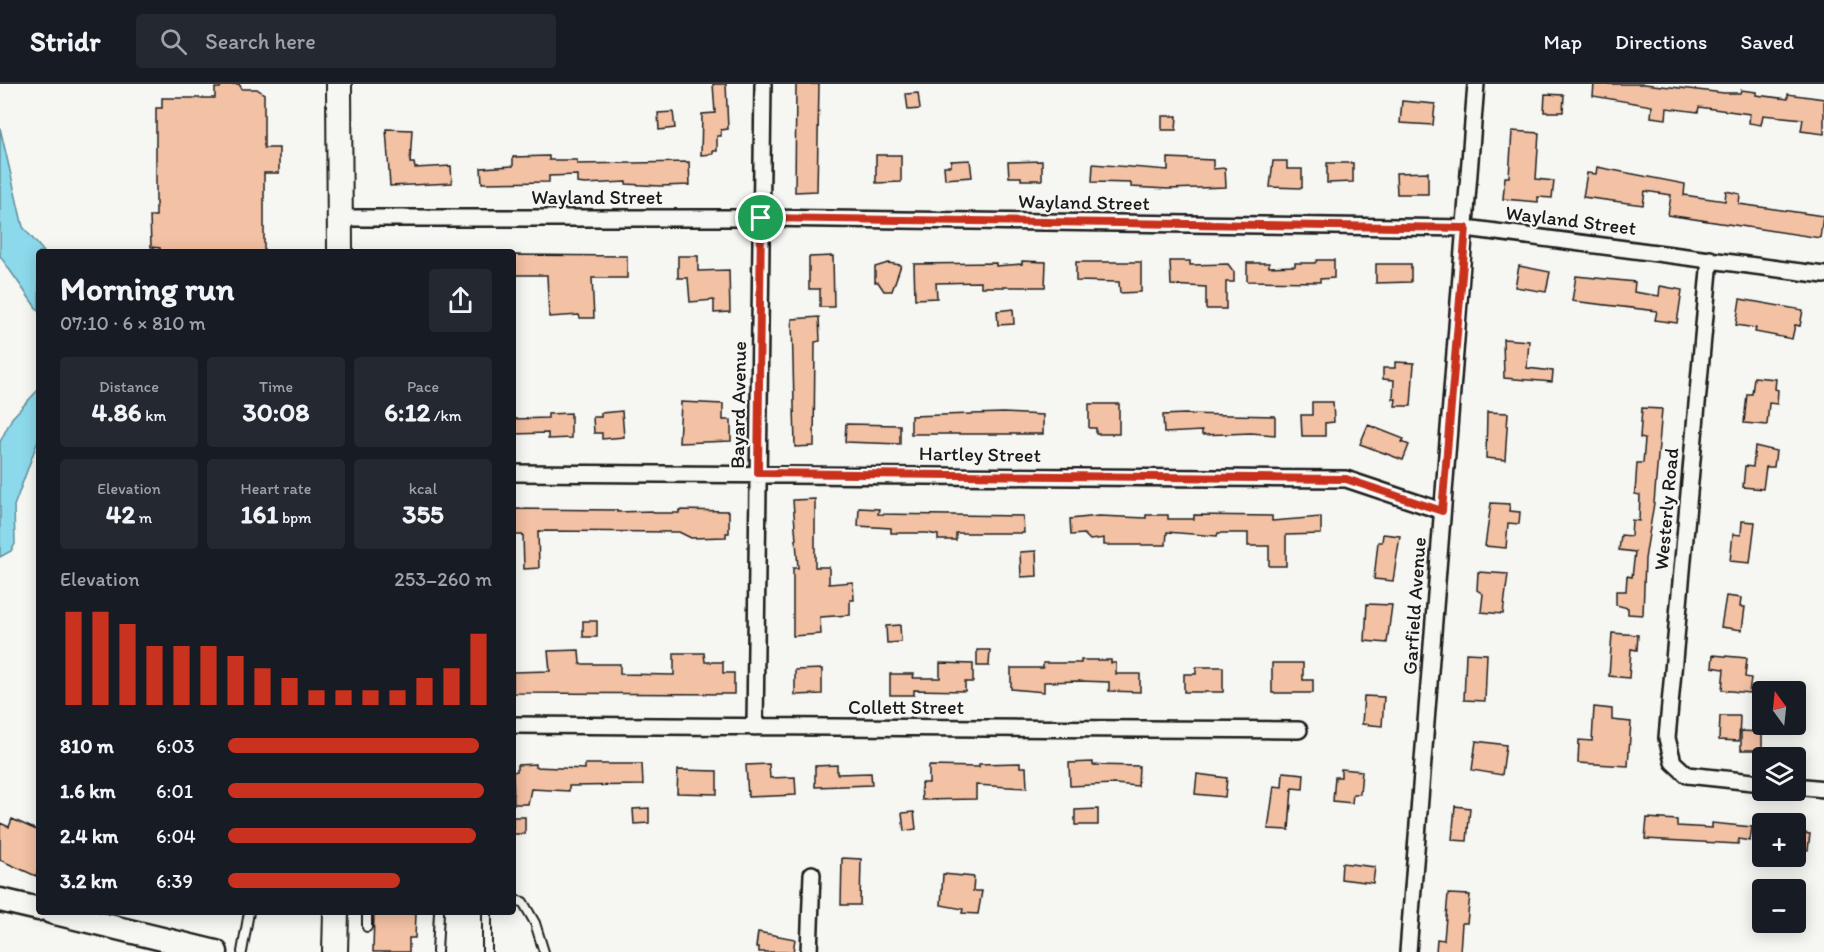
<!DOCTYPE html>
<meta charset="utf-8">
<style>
:root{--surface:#171b24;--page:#242831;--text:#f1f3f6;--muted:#9ea1a6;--line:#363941;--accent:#c8321e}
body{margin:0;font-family:Itim,sans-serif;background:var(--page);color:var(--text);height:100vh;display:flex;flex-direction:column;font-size:22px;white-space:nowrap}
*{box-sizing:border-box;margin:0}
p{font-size:20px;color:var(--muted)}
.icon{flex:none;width:33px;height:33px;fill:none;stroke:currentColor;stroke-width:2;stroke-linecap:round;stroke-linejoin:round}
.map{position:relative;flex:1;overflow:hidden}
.side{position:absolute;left:36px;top:165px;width:480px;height:666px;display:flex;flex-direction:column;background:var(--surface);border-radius:6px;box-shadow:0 3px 15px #0003}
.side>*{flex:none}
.needle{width:39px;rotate:345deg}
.controls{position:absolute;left:1752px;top:597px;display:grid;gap:12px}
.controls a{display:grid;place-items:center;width:54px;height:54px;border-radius:6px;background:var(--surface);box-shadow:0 3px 15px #0003;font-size:30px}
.pin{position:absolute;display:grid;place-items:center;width:51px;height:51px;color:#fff;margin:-26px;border:3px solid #fff;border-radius:50%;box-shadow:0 2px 6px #0007}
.round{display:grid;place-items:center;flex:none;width:63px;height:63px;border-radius:6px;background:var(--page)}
.headline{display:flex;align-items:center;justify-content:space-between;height:102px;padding:0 24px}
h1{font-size:33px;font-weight:700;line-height:45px}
.figures{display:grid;grid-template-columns:repeat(3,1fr);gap:9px;height:102px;padding:6px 24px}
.figures div{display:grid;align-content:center;border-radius:6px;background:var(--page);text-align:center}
.figures b{font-size:26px;font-weight:700}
.figures small{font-size:16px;font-weight:400}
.figures p{font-size:16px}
.chart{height:168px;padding:12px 24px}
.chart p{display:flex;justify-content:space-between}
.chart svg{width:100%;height:108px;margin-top:6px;stroke:var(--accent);stroke-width:6}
ul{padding:0 24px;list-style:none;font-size:20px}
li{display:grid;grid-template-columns:96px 72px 1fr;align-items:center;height:45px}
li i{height:15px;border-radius:8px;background:var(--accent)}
header{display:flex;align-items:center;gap:36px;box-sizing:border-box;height:84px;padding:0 30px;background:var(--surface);border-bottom:2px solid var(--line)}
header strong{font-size:28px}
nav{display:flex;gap:33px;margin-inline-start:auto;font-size:21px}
.search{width:420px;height:54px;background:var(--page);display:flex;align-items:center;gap:15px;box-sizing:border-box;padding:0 21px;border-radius:6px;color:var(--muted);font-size:22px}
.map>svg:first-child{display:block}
</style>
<header>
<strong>Stridr</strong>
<div class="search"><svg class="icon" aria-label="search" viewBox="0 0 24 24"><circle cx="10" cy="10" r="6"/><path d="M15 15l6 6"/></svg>Search here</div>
<nav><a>Map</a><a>Directions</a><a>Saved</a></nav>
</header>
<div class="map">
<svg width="1824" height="868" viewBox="0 0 1824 868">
<rect width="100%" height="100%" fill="#f6f6f2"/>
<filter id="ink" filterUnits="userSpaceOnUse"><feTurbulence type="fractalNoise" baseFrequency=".0167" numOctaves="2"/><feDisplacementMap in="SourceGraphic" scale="12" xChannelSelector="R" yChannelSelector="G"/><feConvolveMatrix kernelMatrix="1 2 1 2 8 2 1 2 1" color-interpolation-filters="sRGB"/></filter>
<g filter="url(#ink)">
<path fill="#8cd9ec" stroke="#5f8d99" stroke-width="1.5" d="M0 44 23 143 44 168H39V228L0 172Z
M39 305V354L14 422 15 460 11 467 0 473V358L12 334Z"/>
<path fill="#f3c1a4" stroke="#1c1c1c" stroke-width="1.5" d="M222 0H239L242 5H257L264 10V64H279V89H264V168H160V164L151 163 150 132H156V24H162V14H215V4H220Z
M713 0H726L728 45 721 46V52H717V67H713V70L701 71 702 30 715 29Z
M796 0H819L817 107 795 108Z
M1594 0H1644L1724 9H1740L1741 6 1756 8V11L1788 15V10L1824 15V50L1801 47 1803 35 1763 31 1761 41 1749 39 1750 30 1699 23 1698 28 1667 24 1666 35 1651 33 1652 22 1593 12Z
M918 9 920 25 908 26 906 10Z
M1545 10 1564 11 1563 28H1544Z
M1402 17 1435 20 1433 41 1400 39Z
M673 28 675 44 659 46 658 29Z
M1162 32H1177L1176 46H1162Z
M386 45 412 46 410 79H414L415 84 451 82 452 99 390 102Z
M1512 47 1539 49 1536 95 1554 97 1552 114 1538 113V118L1503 115 1505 93H1509Z
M876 71H901V98L876 99Z
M549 72V76H577V80L689 78 690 101 660 102 626 100V98L585 100 577 99V91L549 92V98L482 99 481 84 513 82V73Z
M1168 74 1213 76V85L1225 84 1226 103 1168 105 1131 103V99L1092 98 1093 80 1168 86Z
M970 76 972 93 945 95 944 82H951V77Z
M1042 77V96H1021V93H1009L1008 78Z
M1273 77H1287V85H1302V104L1270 103Z
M1327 79H1353V98L1327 99Z
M1597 83 1685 100 1684 111 1725 117 1726 107 1740 110 1739 120 1823 132 1820 154 1668 131 1671 111 1645 107 1643 121 1583 113 1587 89 1596 90Z
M1428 88V110H1397L1396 89Z
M513 171 627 172V194H592L594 234H580L579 231 549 233 547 191H513Z
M678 172H698V187L729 186 730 228 714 229V216L690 218 688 194H678Z
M833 172 834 223H820V205H809V173Z
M1317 176H1334V194L1320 195V198L1247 197V179H1269V183L1295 182V179H1315Z
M1022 177 1046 178 1045 203H981V198L936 199 937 214 915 215 914 180 996 179V182L1022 180Z
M1170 177H1190V181L1228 180 1234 188V198H1226V225H1206V203L1171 201Z
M1076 178H1141V208L1120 209 1119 198 1076 197Z
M888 179 901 181 892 207H884L878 198H875V183Z
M1376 180H1411V198L1376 199Z
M1519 182 1550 188 1546 208 1515 203Z
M1576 192 1635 198 1634 208 1659 212 1660 202 1682 206 1677 239 1655 236 1657 227 1572 217Z
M1740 215 1803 226 1800 242 1795 241 1792 255 1755 248 1756 244 1736 241Z
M1013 225 1014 240 998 241 997 227Z
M819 233 820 257 815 258 814 362 795 363 792 235Z
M1503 255 1529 257 1527 284 1553 287 1552 298 1504 294Z
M1395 278 1414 279 1411 322H1395L1396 315H1393L1394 296 1383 295V284H1395Z
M1754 293 1776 295 1775 305 1778 306 1777 320 1769 319 1767 341 1744 339 1747 310H1752Z
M681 318 723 320V336H731V357L679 359Z
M1312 318H1333L1334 338 1325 339V352H1302L1301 331H1312Z
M1089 320H1119V350H1096V344H1089Z
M1642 324 1662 325 1654 419 1645 475 1643 531 1628 530V524L1616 521V507H1626L1627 492 1632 493 1635 468 1619 466 1621 451 1631 452 1632 436 1639 437 1640 411 1635 410 1637 379H1643L1645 355 1640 354Z
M622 327 624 353 602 355V349H594L593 333H601V329Z
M1487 328 1508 329 1505 376 1486 374Z
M571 329V354L548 355V349L513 350V335L548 334V330Z
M1003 329 1043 331V350H911V332Z
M1184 330 1275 332V351L1251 349 1202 351V347L1164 349 1163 331Z
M846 340 900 341V360L845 358Z
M1368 341 1404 355 1402 358 1409 361 1403 376 1360 360Z
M1755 362 1776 367 1774 383H1766L1763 405 1743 403 1745 382 1753 383Z
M815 415V483H829V500L853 498 854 516H850V531L820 533 821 550 793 552V484H798L793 416Z
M1491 419 1510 420 1509 427 1520 428 1519 440 1508 439 1506 464 1485 462Z
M859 424 879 425 878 430 1023 432 1024 449H956V456H938V451L927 449H891V444L858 442Z
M513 425 617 426V428L652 427 655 429H679V426L729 427V449H726V453L691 454 679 448 538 447 539 484 524 485 523 451H513Z
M1146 431H1168V435H1194V431L1272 432V437L1321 433V450L1286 451V482H1269V462H1248V449H1218L1217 452 1167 448 1166 461H1104V454L1090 456 1084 450 1071 451 1070 435 1099 432 1146 434Z
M1742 437 1755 438 1750 479 1730 477 1733 450 1741 451Z
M1383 450 1400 452 1393 497 1374 495 1378 458H1382Z
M1036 467 1037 492 1021 493 1020 468Z
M1478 488 1508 490 1503 530 1481 528 1483 510 1477 506Z
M1726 512 1741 514 1740 523H1745L1742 546 1721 543Z
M1367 520 1392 521 1387 559 1365 557Z
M583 537H597V553H583Z
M900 541 901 558 887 559 886 542Z
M1612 549 1638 551 1637 566 1631 565 1629 594 1609 592Z
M579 566 580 580H620V590L674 591V569H704L705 578H723V589H734V610L513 609V588L550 587 548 567Z
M977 566H990L989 582H977Z
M1466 569 1487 570 1485 617 1464 616Z
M1713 571 1747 574 1745 593 1751 594 1749 609 1722 606 1724 585 1712 583Z
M1081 576H1111V579H1116V590H1140V608L1109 607V598L1080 597 1044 598V608L1011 605V584H1043V579H1081Z
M940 579 973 580V598H965V607L914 606V611H890V590H914L913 594H940Z
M1272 579H1303V596H1313V609H1272Z
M1196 583H1223V608H1184V590H1196Z
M822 585V610L795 611V586Z
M1364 612 1384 613 1382 642 1362 640Z
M1594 623 1612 625V636L1631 638 1628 682 1578 679 1579 656 1592 657Z
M1720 632H1740L1739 657 1719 656Z
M1741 647 1762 648V666H1741Z
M1476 657 1506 661 1502 691 1472 686Z
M1093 678V681L1139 682 1138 702 1114 700 1070 702 1069 679Z
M1020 679V683H1026L1027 704 976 701V715L922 716 921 699H929V682L979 683V680Z
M535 680V683L585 685V680H642L643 701 569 702V707L531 705 528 720H514L513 688 517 687V681Z
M769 680 770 694 795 693 796 711 748 713 746 681Z
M837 681V690L871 689 872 701 815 703V682Z
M1341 685 1362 687 1360 710H1353L1352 719 1333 717 1335 693H1341Z
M678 686 717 687V710L677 709Z
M1283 688 1304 690 1303 705 1292 704 1289 746 1268 745 1274 702 1282 703Z
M1197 690 1227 694 1225 713 1195 710Z
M1455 722 1470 724 1467 757 1452 756Z
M649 724V739L634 740 633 725Z
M1098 725V741H1075V726Z
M914 728 916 745 904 747 902 729Z
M513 733H525V750H513Z
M1647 734 1677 736V742L1712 744V739L1752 743 1750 757 1739 755 1738 760 1645 755Z
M12 735 39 747V784L36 792 0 776V739L9 743Z
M1796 748 1810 750 1808 766 1796 764Z
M842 774 861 775 860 821H841Z
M1342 779 1375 783 1373 799 1341 795Z
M943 790 974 793 973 807H982L978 830 962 829 963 825 941 821Z
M1448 810 1470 811 1467 839H1462L1460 868H1436L1437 855 1444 856Z
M374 828 416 829 415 854H409V868H373Z
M758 848 795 855 793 868H759V863H756Z"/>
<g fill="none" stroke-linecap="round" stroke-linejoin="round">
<g stroke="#1c1c1c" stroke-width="12">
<path id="service" d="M513 816 523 818 535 839 544 868
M367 843V828
M242 868 249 828
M437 868 439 828
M487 868V828"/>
</g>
<g stroke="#1c1c1c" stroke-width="20">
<path id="minor" d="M340 134H761L1466 144 1824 191
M1710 175 1667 654 1673 678 1687 691 1762 699
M513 389 1346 395 1442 427
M513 641 1299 646
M755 643 763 0
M1796 702 1824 705
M809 868 812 790
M1408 868 1476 0"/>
</g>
<g stroke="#1c1c1c" stroke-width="27">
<path id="secondary" d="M0 816 39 825
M51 828 216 868"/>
</g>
<g stroke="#1c1c1c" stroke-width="28">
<path id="primary" d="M339 0 340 168
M335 868 336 828"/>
</g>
<use href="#service" stroke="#f6f6f2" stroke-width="8"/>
<use href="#minor" stroke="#f6f6f2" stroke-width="15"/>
<use href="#secondary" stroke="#f6f6f2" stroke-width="22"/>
<use href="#primary" stroke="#f6f6f2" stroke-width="24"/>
</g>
</g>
<g fill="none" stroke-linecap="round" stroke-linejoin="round" filter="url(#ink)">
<g stroke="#fff" stroke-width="12">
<path id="route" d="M761 134 1466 144 1442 427 1346 395 758 389Z"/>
</g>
<use href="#route" stroke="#c8321e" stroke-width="8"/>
</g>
<g text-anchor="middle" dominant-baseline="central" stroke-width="4.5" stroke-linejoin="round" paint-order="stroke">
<g font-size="20" fill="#1c1c1c" stroke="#f6f6f2">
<text x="597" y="113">Wayland Street</text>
<text transform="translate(1084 118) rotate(1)">Wayland Street</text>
<text transform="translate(1571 136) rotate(7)">Wayland Street</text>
<text transform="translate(738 321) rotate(-89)">Bayard Avenue</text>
<text transform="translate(980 370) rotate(1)">Hartley Street</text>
<text transform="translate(1666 425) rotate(-85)">Westerly Road</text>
<text transform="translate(1414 522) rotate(-86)">Garfield Avenue</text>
<text x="906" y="623">Collett Street</text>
</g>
</g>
</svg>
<div class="controls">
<a><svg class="needle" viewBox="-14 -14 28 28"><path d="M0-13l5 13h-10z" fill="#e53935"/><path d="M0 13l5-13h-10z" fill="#9ea1a6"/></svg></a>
<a><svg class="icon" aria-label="layers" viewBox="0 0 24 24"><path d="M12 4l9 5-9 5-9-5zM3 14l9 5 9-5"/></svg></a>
<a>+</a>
<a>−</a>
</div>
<div class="pin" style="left:761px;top:134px;background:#1e9e55"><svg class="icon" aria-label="arrive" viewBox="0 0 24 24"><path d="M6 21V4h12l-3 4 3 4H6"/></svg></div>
<section class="side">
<div class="headline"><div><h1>Morning run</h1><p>07:10 · 6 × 810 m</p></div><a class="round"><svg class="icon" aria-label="share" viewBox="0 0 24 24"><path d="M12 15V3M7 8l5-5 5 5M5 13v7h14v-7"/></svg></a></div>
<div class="figures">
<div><p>Distance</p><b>4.86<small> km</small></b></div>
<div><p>Time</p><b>30:08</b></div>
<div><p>Pace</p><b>6:12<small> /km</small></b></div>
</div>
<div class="figures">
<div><p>Elevation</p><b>42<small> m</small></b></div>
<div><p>Heart rate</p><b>161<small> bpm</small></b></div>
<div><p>kcal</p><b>355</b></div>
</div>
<div class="chart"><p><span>Elevation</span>253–260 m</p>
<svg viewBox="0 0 160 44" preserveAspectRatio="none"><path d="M5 44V6M15 44V6M25 44V11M35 44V20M45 44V20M55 44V20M65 44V24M75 44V29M85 44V33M95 44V38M105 44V38M115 44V38M125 44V38M135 44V33M145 44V29M155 44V15"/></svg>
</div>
<ul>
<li><b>810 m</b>6:03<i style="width:95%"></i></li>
<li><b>1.6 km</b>6:01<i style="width:97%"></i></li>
<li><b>2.4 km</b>6:04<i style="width:94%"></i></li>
<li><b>3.2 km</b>6:39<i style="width:65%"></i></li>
</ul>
</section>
</div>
